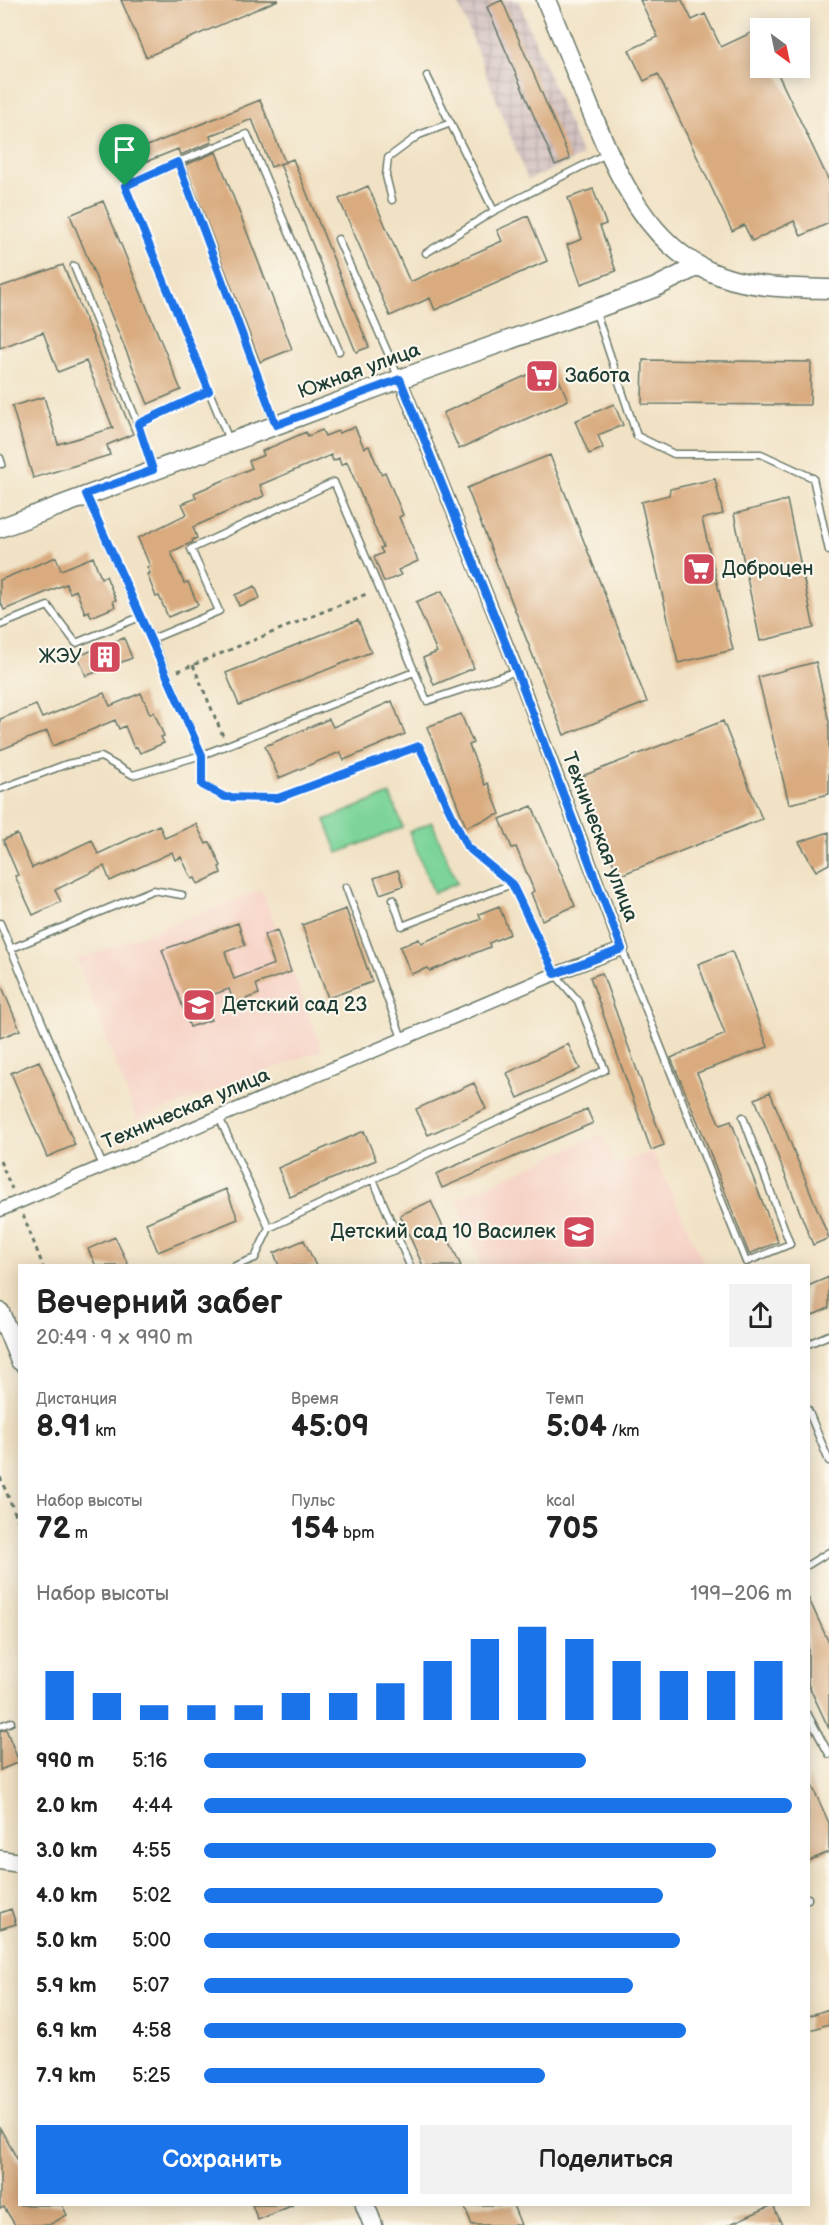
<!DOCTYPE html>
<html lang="ru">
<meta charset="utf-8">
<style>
:root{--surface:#fff;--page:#f2f2f2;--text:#222;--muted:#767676;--accent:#1a73e8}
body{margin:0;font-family:"Balsamiq Sans",sans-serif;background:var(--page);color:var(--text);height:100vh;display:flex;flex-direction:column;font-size:22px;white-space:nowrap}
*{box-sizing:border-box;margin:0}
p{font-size:20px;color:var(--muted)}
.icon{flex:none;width:33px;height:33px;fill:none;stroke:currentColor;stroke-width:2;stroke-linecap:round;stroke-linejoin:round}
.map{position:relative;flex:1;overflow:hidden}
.drawer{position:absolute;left:18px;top:1264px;width:792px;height:942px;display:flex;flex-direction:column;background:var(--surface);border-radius:0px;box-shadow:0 3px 15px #0003}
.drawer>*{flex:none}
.needle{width:39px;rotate:147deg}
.tools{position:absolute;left:750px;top:18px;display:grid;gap:12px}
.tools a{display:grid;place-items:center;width:60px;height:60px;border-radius:0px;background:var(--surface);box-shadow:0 3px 15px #0003;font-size:30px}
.pin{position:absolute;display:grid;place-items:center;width:51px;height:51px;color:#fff;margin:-62px -26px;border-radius:50% 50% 50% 0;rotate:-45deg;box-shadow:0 0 6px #0007}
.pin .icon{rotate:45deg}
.round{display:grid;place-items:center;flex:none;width:63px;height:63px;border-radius:0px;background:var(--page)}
.headline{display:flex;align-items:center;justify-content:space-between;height:102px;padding:0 18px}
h1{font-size:33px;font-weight:600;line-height:45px}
.stats{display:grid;grid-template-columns:repeat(3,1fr);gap:9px;height:102px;padding:6px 18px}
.stats div{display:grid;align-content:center}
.stats b{font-size:30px;font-weight:600}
.stats small{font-size:16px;font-weight:400}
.stats p{font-size:16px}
.chart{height:168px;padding:12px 18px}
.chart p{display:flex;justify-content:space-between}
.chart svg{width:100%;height:108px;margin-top:6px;stroke:var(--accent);stroke-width:6}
.primary-button{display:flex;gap:12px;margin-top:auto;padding:12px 18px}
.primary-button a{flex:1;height:69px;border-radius:0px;background:var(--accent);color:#fff;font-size:24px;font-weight:600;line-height:69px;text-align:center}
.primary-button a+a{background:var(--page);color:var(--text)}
ul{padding:0 18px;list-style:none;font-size:20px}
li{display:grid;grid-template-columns:96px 72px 1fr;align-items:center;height:45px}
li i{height:15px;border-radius:8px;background:var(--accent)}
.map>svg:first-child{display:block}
</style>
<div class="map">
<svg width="829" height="2225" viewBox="0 0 829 2225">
<defs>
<pattern id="industrial-grid" width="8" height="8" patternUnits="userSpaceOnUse" patternTransform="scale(1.5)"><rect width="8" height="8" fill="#d1bfbf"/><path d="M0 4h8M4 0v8" fill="none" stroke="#a99c9c"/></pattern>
</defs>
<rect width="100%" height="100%" fill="#fbf7ec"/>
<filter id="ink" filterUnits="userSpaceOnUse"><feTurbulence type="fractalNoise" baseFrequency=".0167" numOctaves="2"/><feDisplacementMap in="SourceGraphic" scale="12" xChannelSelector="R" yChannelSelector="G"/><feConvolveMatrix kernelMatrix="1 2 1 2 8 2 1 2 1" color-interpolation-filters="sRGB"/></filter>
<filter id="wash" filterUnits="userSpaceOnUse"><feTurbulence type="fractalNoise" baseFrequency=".008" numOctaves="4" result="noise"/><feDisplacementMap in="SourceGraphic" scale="24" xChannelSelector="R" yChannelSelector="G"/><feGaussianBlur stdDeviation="1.35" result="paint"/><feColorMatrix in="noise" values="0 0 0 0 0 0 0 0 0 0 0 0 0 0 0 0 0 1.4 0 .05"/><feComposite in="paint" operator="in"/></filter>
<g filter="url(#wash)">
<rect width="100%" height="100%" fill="#f1e2c5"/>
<path fill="#f6d1c5" d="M262 890 322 1050 137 1120 77 960Z
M602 1134 616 1165 652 1151 705 1266H481L457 1199Z"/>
<path fill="url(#industrial-grid)" d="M457 0H518L582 156 528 180Z"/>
<path fill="#7bd49a" stroke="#4d8867" stroke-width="1.5" d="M390 794 403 827 338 853 325 820Z
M432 822 457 883 434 893 409 832Z"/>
<g id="blocks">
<path fill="#d9ab7f" d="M121 0H278L146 57Z
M502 0 570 159 555 165 487 7Z
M640 0H682L692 20 705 14 721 47 757 30 760 38V68H775L829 181V223L801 236 794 221 752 241 744 225 732 231 658 74 644 81 629 50 658 37Z
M260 100 285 162 271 167 252 119 210 136 212 142 180 155 178 149 128 169 123 156Z
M216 152 292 349 260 362 185 165Z
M293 159 369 347 356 352 280 164Z
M368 186 410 282 502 241 497 230 528 216 547 261 435 310 430 298 390 316 339 199Z
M593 189 606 224 600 226 616 271 581 284 567 245 582 239 568 198Z
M103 201 181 390 148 404 70 215Z
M63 265 133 434 107 445 110 455 33 478 12 406 44 397 58 444 113 428 86 361 58 372 43 332 0 348V287Z
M643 360 811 362 810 405 642 404Z
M552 364 568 400 459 449 443 413Z
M614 404 623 425 598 435 603 448 589 454 575 421Z
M355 427 364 448 369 446 381 474 385 472 403 515 399 517 418 561 398 570 401 575 384 582 374 557 383 553 380 548 383 547 347 462 341 465 339 458 333 461 331 455 260 485 264 496 193 527 197 538 192 540 193 542 171 552 184 583 188 582 198 605 168 617 159 596 156 597 147 574 150 573 147 567 150 566 138 538 187 514 182 504 196 498 194 493 252 468 249 461 264 455 262 451 306 432 308 436 322 430 325 436 338 431 339 433Z
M550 455 647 702 564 735 467 488Z
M715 479 723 514 702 519 733 650 678 663 641 502 669 495 670 489Z
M787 500 814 628 760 641 734 514Z
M56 557 61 570 93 557 101 578 106 576 116 600 113 601 115 607 91 617 89 611 85 613 76 590 70 593 66 584 4 610 0 600V580Z
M255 586 260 598 239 606 235 595Z
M442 591 474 668 434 685 423 658 437 652 416 602Z
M358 620 371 652 239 705 226 673Z
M124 638 132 658 86 676 78 656Z
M816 662 829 722V794L789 804 758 677Z
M104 693 110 706 141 693 150 714 154 712 164 736 161 737 164 743 140 753 137 747 134 748 125 726 119 729 115 720 53 746 47 731 0 750V719L36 705 42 718Z
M392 701 405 734 344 760 340 752 279 778 265 746 329 719 333 727Z
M461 714 473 743 469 745 485 785 488 783 500 814 466 827 427 727Z
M723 721 762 819 618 876 580 777Z
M532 806 575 906 542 920 531 893 534 891 516 847 512 848 500 819Z
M196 824 206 844 210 842 221 866 219 867 221 873 198 884 195 878 192 879 181 857 175 860 172 852 110 881 104 866 55 890 61 902 33 915 15 876 18 875 3 840 17 834 32 868 92 840 98 854 159 825 165 838Z
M829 832V864L816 871 799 842Z
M398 870 403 886 380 894 374 878Z
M499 906 510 934 489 943 490 947 430 971 428 968 411 974 400 947 419 939 421 943 481 919 479 914Z
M346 909 372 982 328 998 302 925Z
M238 923 245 945 225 952 234 979 274 964 264 935 277 930 291 972 256 984 259 994 234 1003 229 989 203 998 211 1020 190 1027 162 950Z
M732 951 768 1047 697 1073 720 1125 731 1121 778 1242 749 1254 702 1132 671 1058 725 1034 698 964Z
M602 973 664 1145 651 1150 590 977Z
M0 982 20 1030 0 1038Z
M568 1044 580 1069 518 1098 507 1073Z
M39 1061 75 1145 47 1157 11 1073Z
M474 1083 486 1109 428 1135 416 1109Z
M770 1092 829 1238 813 1245 755 1099Z
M587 1109 593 1123 442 1188 436 1174Z
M364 1131 376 1160 290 1197 278 1168Z
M226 1189 238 1219 158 1252 146 1223Z
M431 1201 461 1266H423L400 1215Z
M115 1237 129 1266H96L88 1249Z
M304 1240 316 1266H279L274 1253Z
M829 1277V1308L808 1317V1286Z
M808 1597 829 1643V1729L808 1684Z
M6 1729 19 1762 0 1770V1731Z
M808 1777 829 1823V1852L808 1861Z
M11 1909 16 1924 0 1929V1913Z
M829 2009V2024L808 2031V2016Z
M0 2128 20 2164V2205H62L67 2215 49 2225H15L4 2207 0 2209Z
M252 2205H293L258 2220Z
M464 2205H513L521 2225H472Z
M773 2205 782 2225H728Z"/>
</g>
</g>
<g filter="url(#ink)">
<use href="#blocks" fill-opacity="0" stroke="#687767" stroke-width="1.5"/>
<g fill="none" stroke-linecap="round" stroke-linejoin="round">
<g stroke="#687767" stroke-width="9">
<path id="lane" d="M427 76 494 211
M178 162 125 187 229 440
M392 200 386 176 388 158 419 135 451 123
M338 239 398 376
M426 253 494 211 608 153
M74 266 138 424
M596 313 637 436 674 454H761L813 478 829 551
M275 424 178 162 247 134 339 351
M0 458 2 464H0
M153 468 138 424 209 391
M140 617 152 639 202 755V785L225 797 278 798 419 746 467 847 512 884 555 974 578 1001 605 1070 269 1228 219 1117
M0 625 48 606 76 643 140 617 87 498
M152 639 219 611 191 549 334 482 427 701 517 671
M0 789 67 764 101 757 133 775 202 755 414 672
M346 887 402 1038
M393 899 402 926 512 884
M0 923 103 1166
M10 949 153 890 182 895
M622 949 746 1262 790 1244 743 1117
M373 1179 410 1266
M235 1266 255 1258 269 1228
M808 1344 829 1335
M808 1410 829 1461
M808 1565 829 1552
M808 1715 829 1754
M0 1726 11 1722
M808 1898V1899"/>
</g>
<g stroke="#687767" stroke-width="15">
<path id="street" d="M0 1210 555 974 622 949 517 671 400 379"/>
</g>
<g stroke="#687767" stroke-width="21">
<path id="secondary" d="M546 0C560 34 574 67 587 101 615 169 646 249 721 276 754 288 794 288 829 289
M0 528 400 379 654 288 698 266
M0 1312 20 1361
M0 1860 20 1863
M365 2205 373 2225"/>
</g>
<path stroke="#687767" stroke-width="3" stroke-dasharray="4.5 4.5" stroke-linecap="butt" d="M193 665 223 736
M178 671 369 593
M0 1161 12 1189
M23 1215 43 1266
M0 1477 20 1525"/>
<use href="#lane" stroke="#fff" stroke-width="6"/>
<use href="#street" stroke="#fff" stroke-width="12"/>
<use href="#secondary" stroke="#fff" stroke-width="18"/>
</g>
</g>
<g fill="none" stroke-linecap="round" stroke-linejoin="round" filter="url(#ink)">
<g stroke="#fff" stroke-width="12">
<path id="route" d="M178 162 276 425 400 379 517 672 622 949 555 974 512 884 467 847 419 746 278 798 225 797 202 785V755L86 494 153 470 138 424 209 391 125 186Z"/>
</g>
<use href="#route" stroke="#1a73e8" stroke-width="8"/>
</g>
<defs>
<g id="supermarket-square" transform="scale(1.725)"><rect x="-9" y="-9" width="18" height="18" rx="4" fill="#d1495b" stroke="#fbf7ec"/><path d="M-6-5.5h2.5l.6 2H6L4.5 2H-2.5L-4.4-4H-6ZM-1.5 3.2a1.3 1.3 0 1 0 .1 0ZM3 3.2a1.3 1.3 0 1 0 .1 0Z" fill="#fff"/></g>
<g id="building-square" transform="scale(1.725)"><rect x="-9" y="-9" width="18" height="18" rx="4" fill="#d1495b" stroke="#fbf7ec"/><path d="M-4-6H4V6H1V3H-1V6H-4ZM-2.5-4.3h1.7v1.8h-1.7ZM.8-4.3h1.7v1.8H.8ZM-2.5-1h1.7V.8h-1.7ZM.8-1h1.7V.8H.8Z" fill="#fff"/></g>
<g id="school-square" transform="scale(1.725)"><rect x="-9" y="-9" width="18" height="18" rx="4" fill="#d1495b" stroke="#fbf7ec"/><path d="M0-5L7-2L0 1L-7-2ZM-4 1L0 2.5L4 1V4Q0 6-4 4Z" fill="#fff"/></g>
</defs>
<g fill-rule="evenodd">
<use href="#supermarket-square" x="542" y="376"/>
<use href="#supermarket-square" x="699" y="569"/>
<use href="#building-square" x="105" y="657"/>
<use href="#school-square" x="199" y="1005"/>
<use href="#school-square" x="579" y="1232"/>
</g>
<g text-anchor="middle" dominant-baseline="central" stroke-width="4.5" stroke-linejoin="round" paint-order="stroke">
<g font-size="20" fill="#1f3d34" stroke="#fbf7ec">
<text transform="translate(359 371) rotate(-20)">Южная улица</text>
<text transform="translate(600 837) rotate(69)">Техническая улица</text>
<text transform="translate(186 1109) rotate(-23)">Техническая улица</text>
</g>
<g font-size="20" fill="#1f3d34" stroke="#fbf7ec" text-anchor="start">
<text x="565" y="376">Забота</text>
<text x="722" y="569">Доброцен</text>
<text x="82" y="657" text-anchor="end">ЖЭУ</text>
<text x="222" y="1005">Детский сад 23</text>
<text x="556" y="1232" text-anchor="end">Детский сад 10 Василек</text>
</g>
</g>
</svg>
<div class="tools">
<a><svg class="needle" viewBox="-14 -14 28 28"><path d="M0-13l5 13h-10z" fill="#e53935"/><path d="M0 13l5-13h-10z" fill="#767676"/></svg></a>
</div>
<div class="pin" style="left:125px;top:186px;background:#1e9e55"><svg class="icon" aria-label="arrive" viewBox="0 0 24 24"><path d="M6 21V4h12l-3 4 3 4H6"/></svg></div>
<section class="drawer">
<div class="headline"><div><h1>Вечерний забег</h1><p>20:49 · 9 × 990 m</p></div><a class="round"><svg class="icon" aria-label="share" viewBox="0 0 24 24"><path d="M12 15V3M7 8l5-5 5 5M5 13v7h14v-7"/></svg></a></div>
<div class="stats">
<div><p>Дистанция</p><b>8.91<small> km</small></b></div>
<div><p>Время</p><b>45:09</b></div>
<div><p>Темп</p><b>5:04<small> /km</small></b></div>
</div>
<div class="stats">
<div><p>Набор высоты</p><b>72<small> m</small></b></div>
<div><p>Пульс</p><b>154<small> bpm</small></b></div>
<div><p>kcal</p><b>705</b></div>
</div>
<div class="chart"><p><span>Набор высоты</span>199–206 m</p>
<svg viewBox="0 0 160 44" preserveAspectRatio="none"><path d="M5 44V24M15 44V33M25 44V38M35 44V38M45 44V38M55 44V33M65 44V33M75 44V29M85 44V20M95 44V11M105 44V6M115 44V11M125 44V20M135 44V24M145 44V24M155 44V20"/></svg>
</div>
<ul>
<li><b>990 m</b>5:16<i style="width:65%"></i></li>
<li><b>2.0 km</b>4:44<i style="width:100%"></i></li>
<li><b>3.0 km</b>4:55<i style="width:87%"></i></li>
<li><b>4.0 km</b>5:02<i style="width:78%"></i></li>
<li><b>5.0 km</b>5:00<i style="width:81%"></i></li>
<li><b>5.9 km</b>5:07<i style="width:73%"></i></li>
<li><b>6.9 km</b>4:58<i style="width:82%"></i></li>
<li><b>7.9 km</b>5:25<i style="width:58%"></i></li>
</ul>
<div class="primary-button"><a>Сохранить</a><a>Поделиться</a></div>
</section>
</div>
